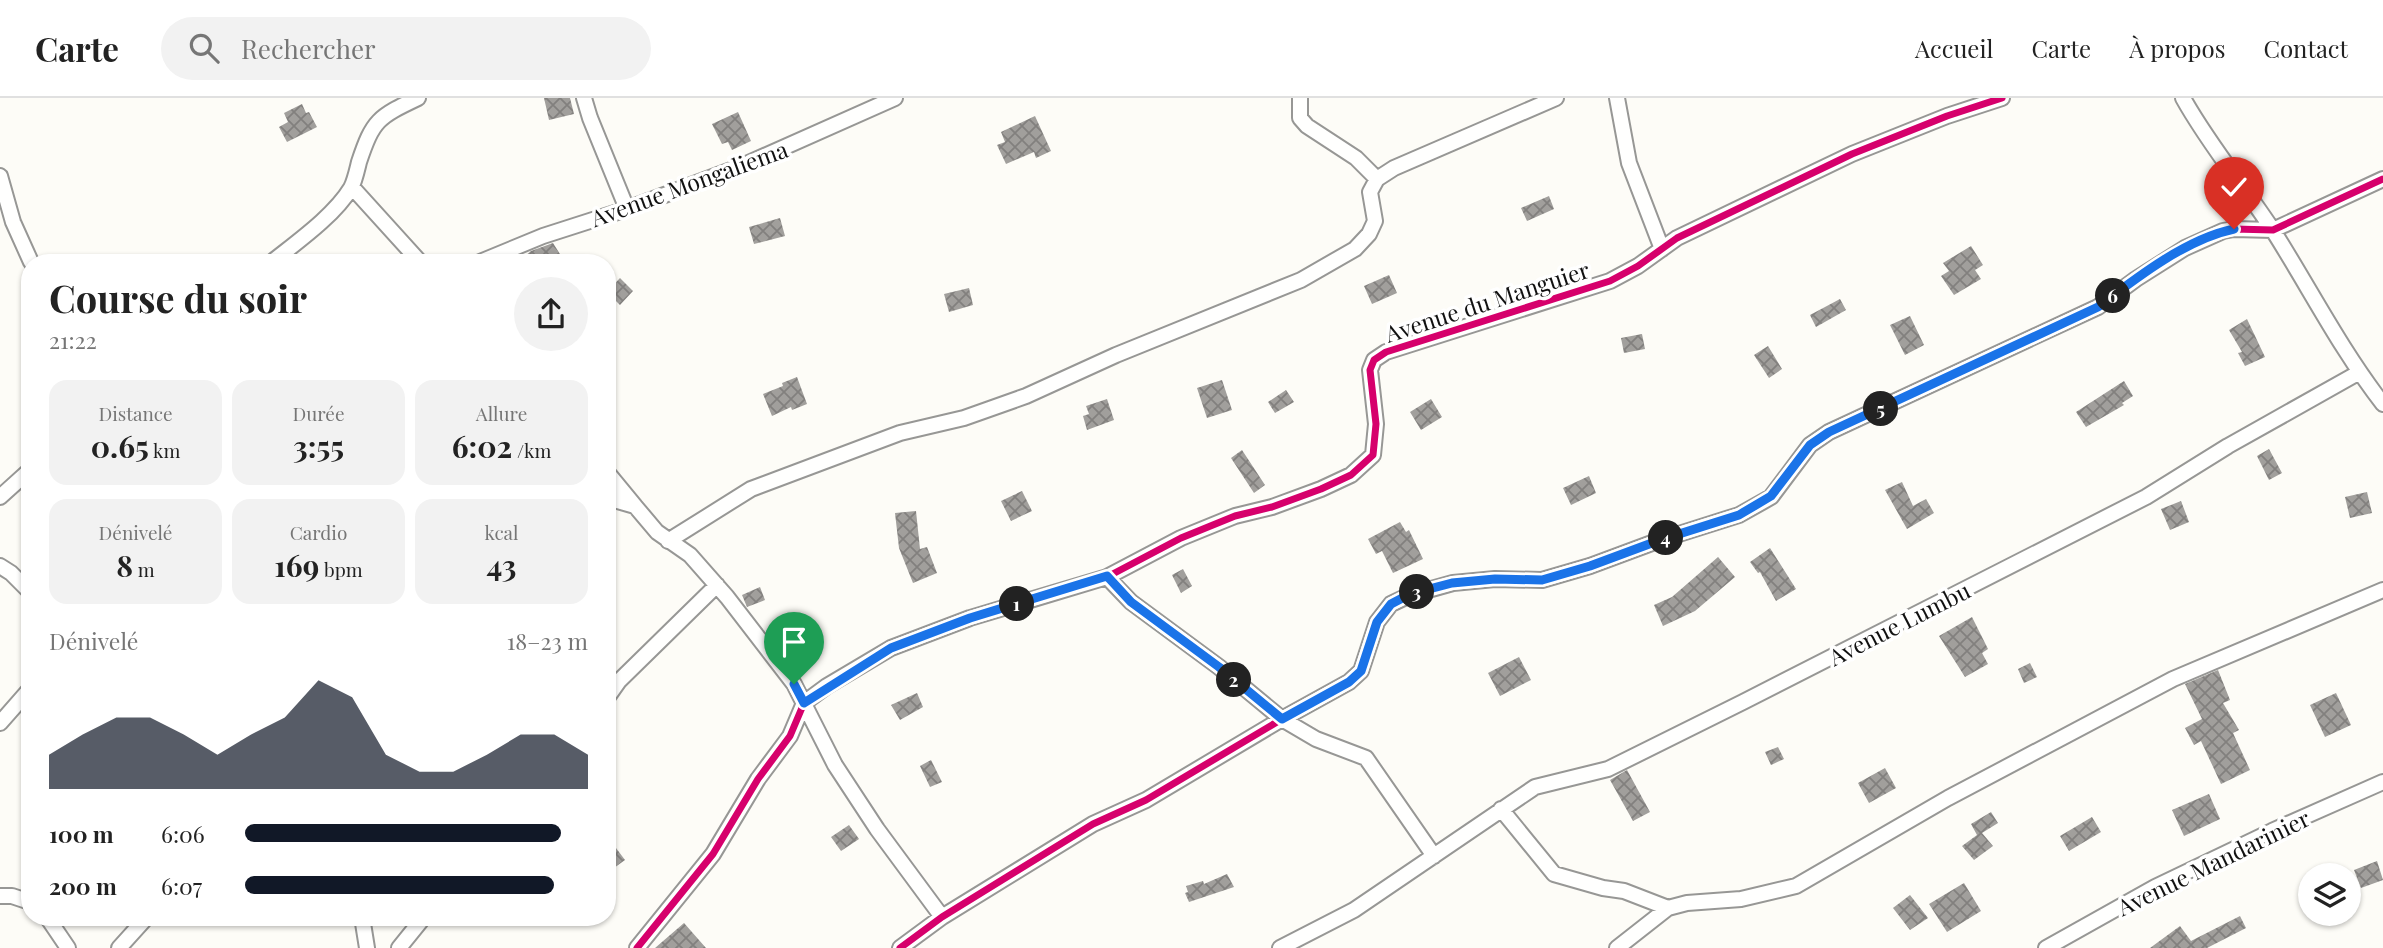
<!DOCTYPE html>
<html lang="fr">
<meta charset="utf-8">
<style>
:root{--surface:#fff;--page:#f2f2f2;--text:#222;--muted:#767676;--line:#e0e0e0;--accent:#111827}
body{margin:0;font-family:"Playfair Display",serif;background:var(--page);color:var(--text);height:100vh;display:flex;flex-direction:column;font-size:26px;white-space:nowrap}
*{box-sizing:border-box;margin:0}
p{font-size:23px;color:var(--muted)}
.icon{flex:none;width:38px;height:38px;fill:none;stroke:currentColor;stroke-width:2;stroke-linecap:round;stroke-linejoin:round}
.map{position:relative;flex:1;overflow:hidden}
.drawer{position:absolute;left:21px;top:156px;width:595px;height:672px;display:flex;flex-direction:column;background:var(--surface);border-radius:28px;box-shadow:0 2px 5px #0004}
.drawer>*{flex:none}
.fabs{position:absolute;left:2298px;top:765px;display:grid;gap:14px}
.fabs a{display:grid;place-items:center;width:63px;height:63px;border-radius:50%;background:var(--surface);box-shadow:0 2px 5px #0004;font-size:35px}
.pin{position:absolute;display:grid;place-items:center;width:60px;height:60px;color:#fff;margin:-72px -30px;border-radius:50% 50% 50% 0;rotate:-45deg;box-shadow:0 0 7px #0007}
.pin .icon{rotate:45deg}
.km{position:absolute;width:35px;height:35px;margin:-18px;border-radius:50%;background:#222;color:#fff;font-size:19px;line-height:35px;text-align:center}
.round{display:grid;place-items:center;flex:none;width:74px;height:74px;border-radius:37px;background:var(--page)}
.headline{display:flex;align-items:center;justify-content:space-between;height:119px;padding:0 28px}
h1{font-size:38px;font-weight:700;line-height:52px}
.metrics{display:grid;grid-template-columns:repeat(3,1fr);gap:10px;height:119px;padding:7px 28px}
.metrics div{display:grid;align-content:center;border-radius:18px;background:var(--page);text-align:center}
.metrics b{font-size:30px;font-weight:700}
.metrics small{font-size:19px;font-weight:400}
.metrics p{font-size:19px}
.chart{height:196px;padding:14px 28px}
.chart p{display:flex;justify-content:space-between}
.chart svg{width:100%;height:126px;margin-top:7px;fill:var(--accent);opacity:.7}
ul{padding:0 28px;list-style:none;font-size:23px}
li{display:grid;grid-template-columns:112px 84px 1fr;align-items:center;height:52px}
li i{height:18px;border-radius:9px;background:var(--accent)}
header{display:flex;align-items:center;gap:42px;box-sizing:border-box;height:98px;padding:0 35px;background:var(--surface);border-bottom:2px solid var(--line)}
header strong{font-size:33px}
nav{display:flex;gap:38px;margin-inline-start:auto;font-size:24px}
.search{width:490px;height:63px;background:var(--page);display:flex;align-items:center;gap:18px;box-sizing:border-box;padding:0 24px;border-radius:38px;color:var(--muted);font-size:26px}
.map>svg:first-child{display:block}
</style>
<header>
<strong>Carte</strong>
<div class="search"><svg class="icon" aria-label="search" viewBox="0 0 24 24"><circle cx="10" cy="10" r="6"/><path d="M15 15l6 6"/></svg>Rechercher</div>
<nav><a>Accueil</a><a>Carte</a><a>À propos</a><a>Contact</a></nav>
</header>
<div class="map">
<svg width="2383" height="850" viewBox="0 0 2383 850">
<defs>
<pattern id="building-cross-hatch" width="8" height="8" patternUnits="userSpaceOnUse" patternTransform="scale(1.75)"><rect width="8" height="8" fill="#a19f9c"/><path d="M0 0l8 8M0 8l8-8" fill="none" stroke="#82807e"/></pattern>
</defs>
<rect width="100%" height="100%" fill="#fdfcf7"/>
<path fill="url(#building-cross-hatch)" d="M544 0H570L574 16 549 22Z
M302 6 306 15 309 14 317 29 287 44 279 29 288 24 284 15Z
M738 14 751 43 732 52 728 44 722 46 712 26Z
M1035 18 1051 53 1036 60 1034 54 1006 66 997 47 1005 44 1001 34Z
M1549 98 1554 111 1527 123 1521 110Z
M780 120 785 138 754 146 749 129Z
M553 145 565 164H518L531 153Z
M1971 148 1983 167 1975 172 1981 181 1954 197 1941 178 1949 173 1943 165Z
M1389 177 1397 195 1372 206 1364 188Z
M620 180 633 193 620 207 607 194Z
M969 190 973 207 949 214 944 196Z
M1840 201 1846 212 1816 229 1810 217Z
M1910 218 1924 247 1905 257 1890 227Z
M2247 221 2265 259 2245 268 2238 255 2242 254 2229 232Z
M1642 236 1645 251 1624 255 1621 240Z
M1768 248 1782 271 1769 280 1754 257Z
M797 279 807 306 792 312 791 309 772 318 763 296 783 288 782 285Z
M1222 282 1232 312 1207 320 1197 290Z
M2124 283 2133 298 2122 305 2124 307 2086 329 2076 314Z
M1286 292 1294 304 1275 315 1268 304Z
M1107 301 1114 322 1087 332 1083 318 1089 316 1086 308Z
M1431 301 1442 319 1421 332 1410 314Z
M2269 351 2282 375 2269 382 2257 358Z
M1242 352 1265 387 1254 395 1231 360Z
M1589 378 1596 395 1571 407 1563 390Z
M1902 384 1913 408 1926 401 1934 415 1907 431 1885 392Z
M1022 393 1032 413 1011 423 1001 403Z
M2367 394 2372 415 2350 420 2345 399Z
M2181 403 2189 424 2170 432 2161 411Z
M916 413 920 451 927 449 937 475 913 485 899 450 895 415Z
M1400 424 1406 434 1409 432 1423 461 1393 475 1382 453 1376 456 1368 441Z
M1770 450 1796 491 1776 503 1760 474 1758 475 1750 464Z
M1718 459 1735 479 1695 513 1663 528 1654 507 1672 499Z
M1183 471 1192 488 1181 495 1172 477Z
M760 489 765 502 747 509 742 497Z
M1972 519 1988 551 1982 555 1988 566 1965 579 1939 538Z
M1519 559 1531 582 1500 598 1488 575Z
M2030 565 2037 579 2024 585 2018 571Z
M2218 572 2230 602 2223 605 2239 632 2233 635 2250 672 2221 686 2201 643 2194 647 2185 630 2202 621 2185 586Z
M917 595 923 609 900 622 891 607Z
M2336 595 2351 627 2325 639 2310 607Z
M1778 649 1784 661 1771 667 1765 654Z
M931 662 942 684 930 689 920 668Z
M1885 670 1896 690 1869 705 1858 685Z
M1627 672 1650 714 1633 723 1610 682Z
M2209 696 2220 721 2184 738 2172 712Z
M1991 714 1998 725 1982 735 1993 748 1974 762 1962 748 1977 737 1971 726Z
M2092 719 2101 734 2069 753 2060 738Z
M849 727 859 741 841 753 831 739Z
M607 738 625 762 607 775Z
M2377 763 2383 782 2361 790 2354 772Z
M1227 776 1234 789 1189 804 1185 795 1188 794 1186 788 1203 783 1204 786Z
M1964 785 1981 813 1947 834 1929 806Z
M1910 797 1928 820 1910 832 1893 810Z
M2240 818 2246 830 2207 850H2150L2180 828 2191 843Z
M684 825 706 850H655Z"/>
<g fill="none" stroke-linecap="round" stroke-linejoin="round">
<g stroke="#979795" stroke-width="18">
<path id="street" d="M584 0 590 20 627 111
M1300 0V20L1307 28 1356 60 1377 81
M1617 0 1629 65 1662 151
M2183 0C2209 47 2244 88 2274 134 2310 191 2341 252 2383 306
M0 78 13 124 31 164
M352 89 420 164
M272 164C297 144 334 118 351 90 355 82 357 72 359 64 373 22 378 19 418 0
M480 164 543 138 627 111 742 68 895 0
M607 374 635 408
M0 399 30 372
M607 400 635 408 657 434 690 457 727 499 794 586 835 667 877 731 942 819
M668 443 751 391 900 335 964 320 1026 298 1116 257 1301 182 1355 151 1369 136 1375 123 1370 94 1377 81 1394 70 1556 0
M0 468 11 475 30 494
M1107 479 1131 504 1219 569 1282 621 1316 641 1366 660 1434 758
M607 600 619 583 717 487
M0 625 30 591
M1501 711 1554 776 1603 790 1624 793 1668 810 1687 805 1741 801 1796 788 1948 700 2173 581 2383 492
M0 798H12L30 804
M47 819 68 850
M362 819 367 850
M119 850 147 819
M399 850 424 819
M637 850 713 756 758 681 790 638 804 605 827 588 891 550 970 520 1107 479 1181 440 1235 418 1272 409 1321 391 1351 377 1373 357 1376 326 1370 272 1374 262 1386 254 1610 183 1638 168 1677 140 1852 56 1947 18 2002 0
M900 850 942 819 1093 726 1146 702 1282 621 1349 584 1361 573 1377 524 1391 506 1410 497 1453 485 1495 481 1542 482 1590 468 1660 442 1739 417 1771 399 1810 347 1829 334 2098 209 2136 181 2185 150 2223 133 2234 131 2273 132 2383 81
M1280 850 1354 812 1535 689 1608 671 1743 604 2146 399 2228 348 2358 275
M1617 850 1668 810
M2046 850 2155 789 2272 733 2383 684"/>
</g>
<use href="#street" stroke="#fffffe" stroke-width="14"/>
<g stroke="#fff" stroke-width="11">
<path id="cycleway" d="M637 850 713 756 758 681 790 638 804 605 827 588 891 550 970 520 1107 479 1181 440 1235 418 1272 409 1321 391 1351 377 1373 357 1376 326 1370 272 1374 262 1386 254 1610 183 1638 168 1677 140 1852 56 1947 18 2002 0
M900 850 942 819 1093 726 1146 702 1282 621 1349 584 1361 573 1377 524 1391 506 1410 497 1453 485 1495 481 1542 482 1590 468 1660 442 1739 417 1771 399 1810 347 1829 334 2098 209 2136 181 2185 150 2223 133 2234 131 2273 132 2383 81"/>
</g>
<use href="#cycleway" stroke="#d6006c" stroke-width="7"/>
</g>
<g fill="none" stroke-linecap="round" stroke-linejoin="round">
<g stroke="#fff" stroke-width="14">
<path id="route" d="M794 586 804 605 891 550 970 520 1107 478 1131 504 1219 569 1282 621 1349 584 1361 573 1377 524 1391 506 1410 496 1452 485 1495 481 1542 482 1590 468 1660 442 1739 417 1771 398 1810 347 1829 334 2098 209C2136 180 2186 141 2234 131"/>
</g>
<use href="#route" stroke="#1a73e8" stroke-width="9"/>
</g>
<g text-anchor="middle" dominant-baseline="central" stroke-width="7" stroke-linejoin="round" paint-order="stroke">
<g font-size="23" fill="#111" stroke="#fff">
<text transform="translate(689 85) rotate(-20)">Avenue Mongaliema</text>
<text transform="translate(1487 203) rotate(-18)">Avenue du Manguier</text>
<text transform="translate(1899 525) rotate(-27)">Avenue Lumbu</text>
<text transform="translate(2213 764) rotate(-26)">Avenue Mandarinier</text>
</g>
</g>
</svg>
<div class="fabs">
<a><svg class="icon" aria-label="layers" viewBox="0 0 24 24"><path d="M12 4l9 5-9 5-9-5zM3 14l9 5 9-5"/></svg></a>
</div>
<div class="pin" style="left:794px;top:586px;background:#1e9e55"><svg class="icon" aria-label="arrive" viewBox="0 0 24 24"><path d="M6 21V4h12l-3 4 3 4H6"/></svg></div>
<div class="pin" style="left:2234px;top:131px;background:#d93025"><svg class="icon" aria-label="check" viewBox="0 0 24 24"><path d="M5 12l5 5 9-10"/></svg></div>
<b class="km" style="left:1017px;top:506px">1</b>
<b class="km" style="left:1234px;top:582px">2</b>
<b class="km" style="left:1417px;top:494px">3</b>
<b class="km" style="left:1666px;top:440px">4</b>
<b class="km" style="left:1881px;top:311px">5</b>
<b class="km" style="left:2113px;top:198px">6</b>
<section class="drawer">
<div class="headline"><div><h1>Course du soir</h1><p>21:22</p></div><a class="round"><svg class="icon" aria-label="share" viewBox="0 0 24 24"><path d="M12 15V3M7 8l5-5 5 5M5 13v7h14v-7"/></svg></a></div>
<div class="metrics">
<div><p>Distance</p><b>0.65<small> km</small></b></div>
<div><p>Durée</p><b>3:55</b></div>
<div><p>Allure</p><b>6:02<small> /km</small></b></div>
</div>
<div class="metrics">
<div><p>Dénivelé</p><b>8<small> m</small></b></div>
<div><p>Cardio</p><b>169<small> bpm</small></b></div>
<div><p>kcal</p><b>43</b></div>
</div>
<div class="chart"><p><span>Dénivelé</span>18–23 m</p>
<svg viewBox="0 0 160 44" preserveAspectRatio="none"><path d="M0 44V32L10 25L20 19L30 19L40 25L50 32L60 25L70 19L80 6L90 12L100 32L110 38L120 38L130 32L140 25L150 25L160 32V44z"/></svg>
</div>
<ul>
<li><b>100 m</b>6:06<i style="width:92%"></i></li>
<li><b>200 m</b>6:07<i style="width:90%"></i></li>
</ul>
</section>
</div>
